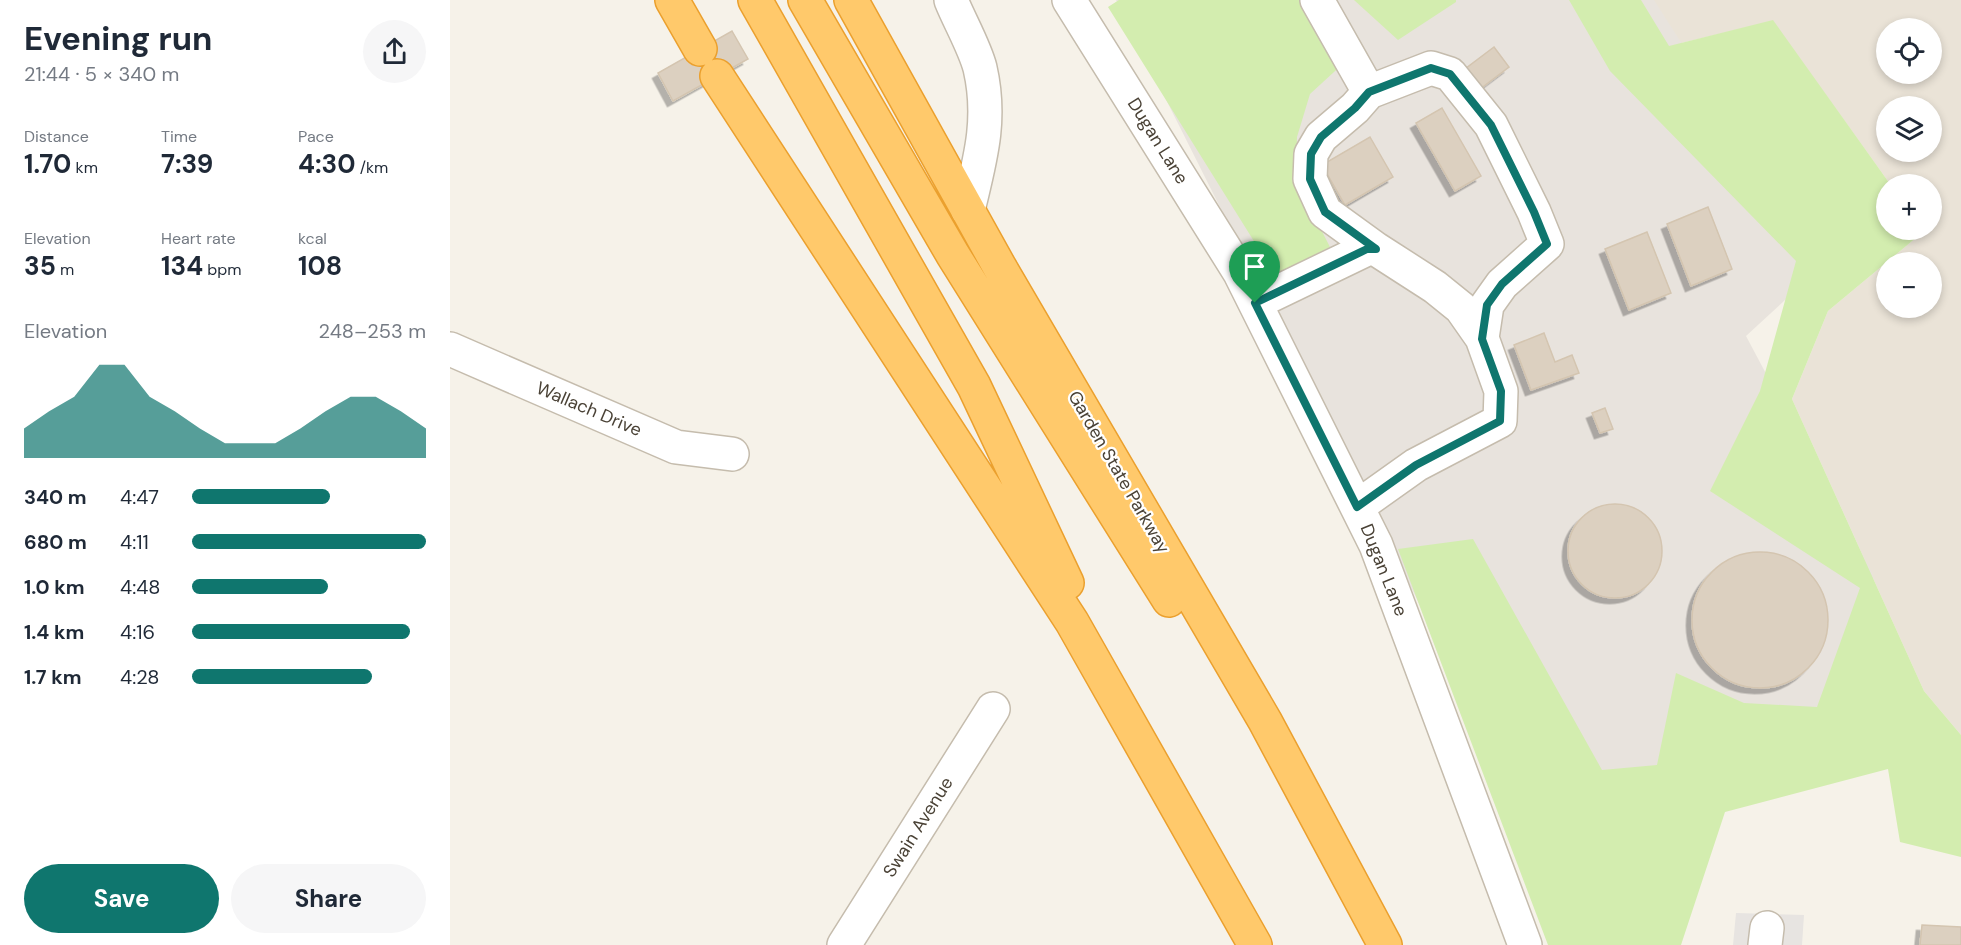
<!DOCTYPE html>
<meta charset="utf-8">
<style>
:root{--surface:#fff;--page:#f6f6f7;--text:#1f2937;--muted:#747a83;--accent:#0f766e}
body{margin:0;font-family:"DM Sans",sans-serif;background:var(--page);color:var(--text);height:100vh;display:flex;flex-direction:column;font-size:22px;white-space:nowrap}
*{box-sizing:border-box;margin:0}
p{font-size:20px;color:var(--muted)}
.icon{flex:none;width:33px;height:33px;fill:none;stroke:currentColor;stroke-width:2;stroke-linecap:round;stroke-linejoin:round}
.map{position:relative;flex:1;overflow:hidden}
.side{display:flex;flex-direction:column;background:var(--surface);width:450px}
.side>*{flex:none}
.buttons{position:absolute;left:1426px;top:18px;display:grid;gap:12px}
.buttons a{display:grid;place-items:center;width:66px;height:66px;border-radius:50%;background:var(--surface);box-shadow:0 3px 9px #0003;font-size:30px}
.pin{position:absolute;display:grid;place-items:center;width:51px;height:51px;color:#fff;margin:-62px -26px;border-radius:50% 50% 50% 0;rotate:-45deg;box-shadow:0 0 6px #0007}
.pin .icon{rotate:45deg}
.round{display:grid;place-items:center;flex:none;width:63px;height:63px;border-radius:32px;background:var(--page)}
.summary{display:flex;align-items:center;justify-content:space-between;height:102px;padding:0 24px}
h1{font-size:33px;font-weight:700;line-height:45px}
.stats{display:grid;grid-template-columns:repeat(3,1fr);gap:9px;height:102px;padding:6px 24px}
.stats div{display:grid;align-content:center}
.stats b{font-size:26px;font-weight:700}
.stats small{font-size:16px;font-weight:400}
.stats p{font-size:16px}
.chart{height:168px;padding:12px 24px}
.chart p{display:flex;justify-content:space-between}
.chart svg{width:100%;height:108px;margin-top:6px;fill:var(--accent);opacity:.7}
.primary-button{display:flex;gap:12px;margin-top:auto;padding:12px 24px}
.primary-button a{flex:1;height:69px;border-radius:36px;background:var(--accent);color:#fff;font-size:24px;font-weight:700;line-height:69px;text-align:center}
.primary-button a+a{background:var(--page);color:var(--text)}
ul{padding:0 24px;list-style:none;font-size:20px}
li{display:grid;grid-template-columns:96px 72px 1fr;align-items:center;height:45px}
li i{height:15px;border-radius:8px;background:var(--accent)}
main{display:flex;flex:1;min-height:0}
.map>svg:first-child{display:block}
</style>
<main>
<section class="side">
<div class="summary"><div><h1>Evening run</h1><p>21:44 · 5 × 340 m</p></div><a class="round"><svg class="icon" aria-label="share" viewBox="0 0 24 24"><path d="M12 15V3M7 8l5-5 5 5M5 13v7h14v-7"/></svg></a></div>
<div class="stats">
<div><p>Distance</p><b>1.70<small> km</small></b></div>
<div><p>Time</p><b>7:39</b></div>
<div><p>Pace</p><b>4:30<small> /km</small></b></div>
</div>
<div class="stats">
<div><p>Elevation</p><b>35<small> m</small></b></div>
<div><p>Heart rate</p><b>134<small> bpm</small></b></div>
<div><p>kcal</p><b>108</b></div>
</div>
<div class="chart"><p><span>Elevation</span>248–253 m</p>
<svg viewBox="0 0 160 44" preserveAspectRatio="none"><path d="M0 44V32L10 25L20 19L30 6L40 6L50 19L60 25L70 32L80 38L90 38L100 38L110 32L120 25L130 19L140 19L150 25L160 32V44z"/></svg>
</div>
<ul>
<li><b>340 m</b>4:47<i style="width:59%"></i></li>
<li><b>680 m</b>4:11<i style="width:100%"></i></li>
<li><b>1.0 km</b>4:48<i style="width:58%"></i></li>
<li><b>1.4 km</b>4:16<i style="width:93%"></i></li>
<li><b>1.7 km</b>4:28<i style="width:77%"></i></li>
</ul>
<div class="primary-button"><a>Save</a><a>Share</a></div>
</section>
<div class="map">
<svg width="1511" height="945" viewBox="0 0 1511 945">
<defs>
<filter id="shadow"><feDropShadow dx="-5.5" dy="5.5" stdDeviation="0" flood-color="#0004"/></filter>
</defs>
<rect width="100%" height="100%" fill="#f6f2e9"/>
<path fill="#eae3d7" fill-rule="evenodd" d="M1191 0H1511V735L1474 691 1342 399 1378 311 1473 232 1471 230H1482V184H1440L1323 21 1219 46ZM1437 28H1482V74H1437ZM1437 106H1482V152H1437ZM1437 262H1482V308H1437Z"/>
<path fill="#e8e3dd" d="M666 0H1204L1373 265 1296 336 1422 573 1451 705 1096 856Z"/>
<path fill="#d3edaf" d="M669 0H859L896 61 860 94 847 137 846 181 880 247 825 275 658 7Z
M904 0H1006V2L948 40Z
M1119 0H1191L1219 46 1323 20 1440 184H1437V230H1471L1473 232 1378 311 1342 399 1474 691 1511 735V857L1450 842 1438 769 1275 812 1231 945H1098L948 549 1023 539 1152 770 1207 765 1226 673 1294 703 1367 707 1410 588 1260 491 1310 391 1346 261 1160 71Z"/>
<path fill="#e7e4e1" d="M1286 913 1354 915 1352 945H1283Z"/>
<path fill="#dcd0c0" stroke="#d4c5b0" stroke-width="1.5" filter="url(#shadow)" d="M282 31 298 59 223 101 208 73Z
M1044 47 1059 67 1030 89 1015 69Z
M992 108 1031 176 1005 191 966 123Z
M920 137 943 177 895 205 872 165Z
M1258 207 1282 269 1241 286 1217 224Z
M1197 232 1221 293 1179 310 1155 249Z
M1094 333 1105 362 1122 355 1129 373 1081 390 1064 345Z
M1155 408 1163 429 1150 433 1142 413Z
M1118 551a47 47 0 1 1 94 0a47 47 0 1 1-94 0Z
M1242 620a68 68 0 1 1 136 0a68 68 0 1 1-136 0Z
M1472 925 1511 927V945H1470Z"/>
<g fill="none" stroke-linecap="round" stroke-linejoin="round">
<g stroke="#c5bcad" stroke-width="36">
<path id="minor" d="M501 0C509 20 525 48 530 68 542 120 530 160 518 210
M619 0 790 273 926 545 1075 945
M867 0 919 92
M805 303 917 249H926L985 287 1011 308 1032 338
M0 349 226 447 282 454
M907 507 966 465 1050 421 1051 391 1032 338 1037 305 1052 284 1097 244 1084 212 1041 125 1000 74 981 68 919 92 905 108 871 137 861 154 860 179 875 212 926 249
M394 945 543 709
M1315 945 1317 928"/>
</g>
<g stroke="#eba02e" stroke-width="36">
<path id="highway" d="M222 0 250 49
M305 0 524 386 617 583
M355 0 503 255 719 600
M401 0 549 266 815 721 935 945
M267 76 622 622 805 945"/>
</g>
<use href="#minor" stroke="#fff" stroke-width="33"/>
<use href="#highway" stroke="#ffc96b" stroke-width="33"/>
</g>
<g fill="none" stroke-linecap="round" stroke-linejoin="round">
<g stroke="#fff" stroke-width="12">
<path id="route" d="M981 68 1000 74 1041 125 1084 212 1097 244 1052 284 1037 305 1032 339 1051 391 1050 421 966 465 907 507 805 303 917 249H926L875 212 860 179 861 154 871 137 905 108 919 92Z"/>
</g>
<use href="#route" stroke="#0f766e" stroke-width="8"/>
</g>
<g text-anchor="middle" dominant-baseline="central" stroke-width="4.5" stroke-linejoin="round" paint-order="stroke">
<g font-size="18" fill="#4a4236" stroke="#fff">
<text transform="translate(708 141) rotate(58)">Dugan Lane</text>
<text transform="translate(139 409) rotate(23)">Wallach Drive</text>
<text transform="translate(669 472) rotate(60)">Garden State Parkway</text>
<text transform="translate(934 570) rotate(68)">Dugan Lane</text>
<text transform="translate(468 827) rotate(-58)">Swain Avenue</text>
</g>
</g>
</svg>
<div class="buttons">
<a><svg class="icon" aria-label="locate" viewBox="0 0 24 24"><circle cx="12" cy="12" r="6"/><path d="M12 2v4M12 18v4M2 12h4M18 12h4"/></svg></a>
<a><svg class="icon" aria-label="layers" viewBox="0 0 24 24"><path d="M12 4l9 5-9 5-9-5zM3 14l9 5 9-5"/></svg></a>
<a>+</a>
<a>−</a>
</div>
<div class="pin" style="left:805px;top:303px;background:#1e9e55"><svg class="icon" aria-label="arrive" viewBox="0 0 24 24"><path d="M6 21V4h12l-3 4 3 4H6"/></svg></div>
</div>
</main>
